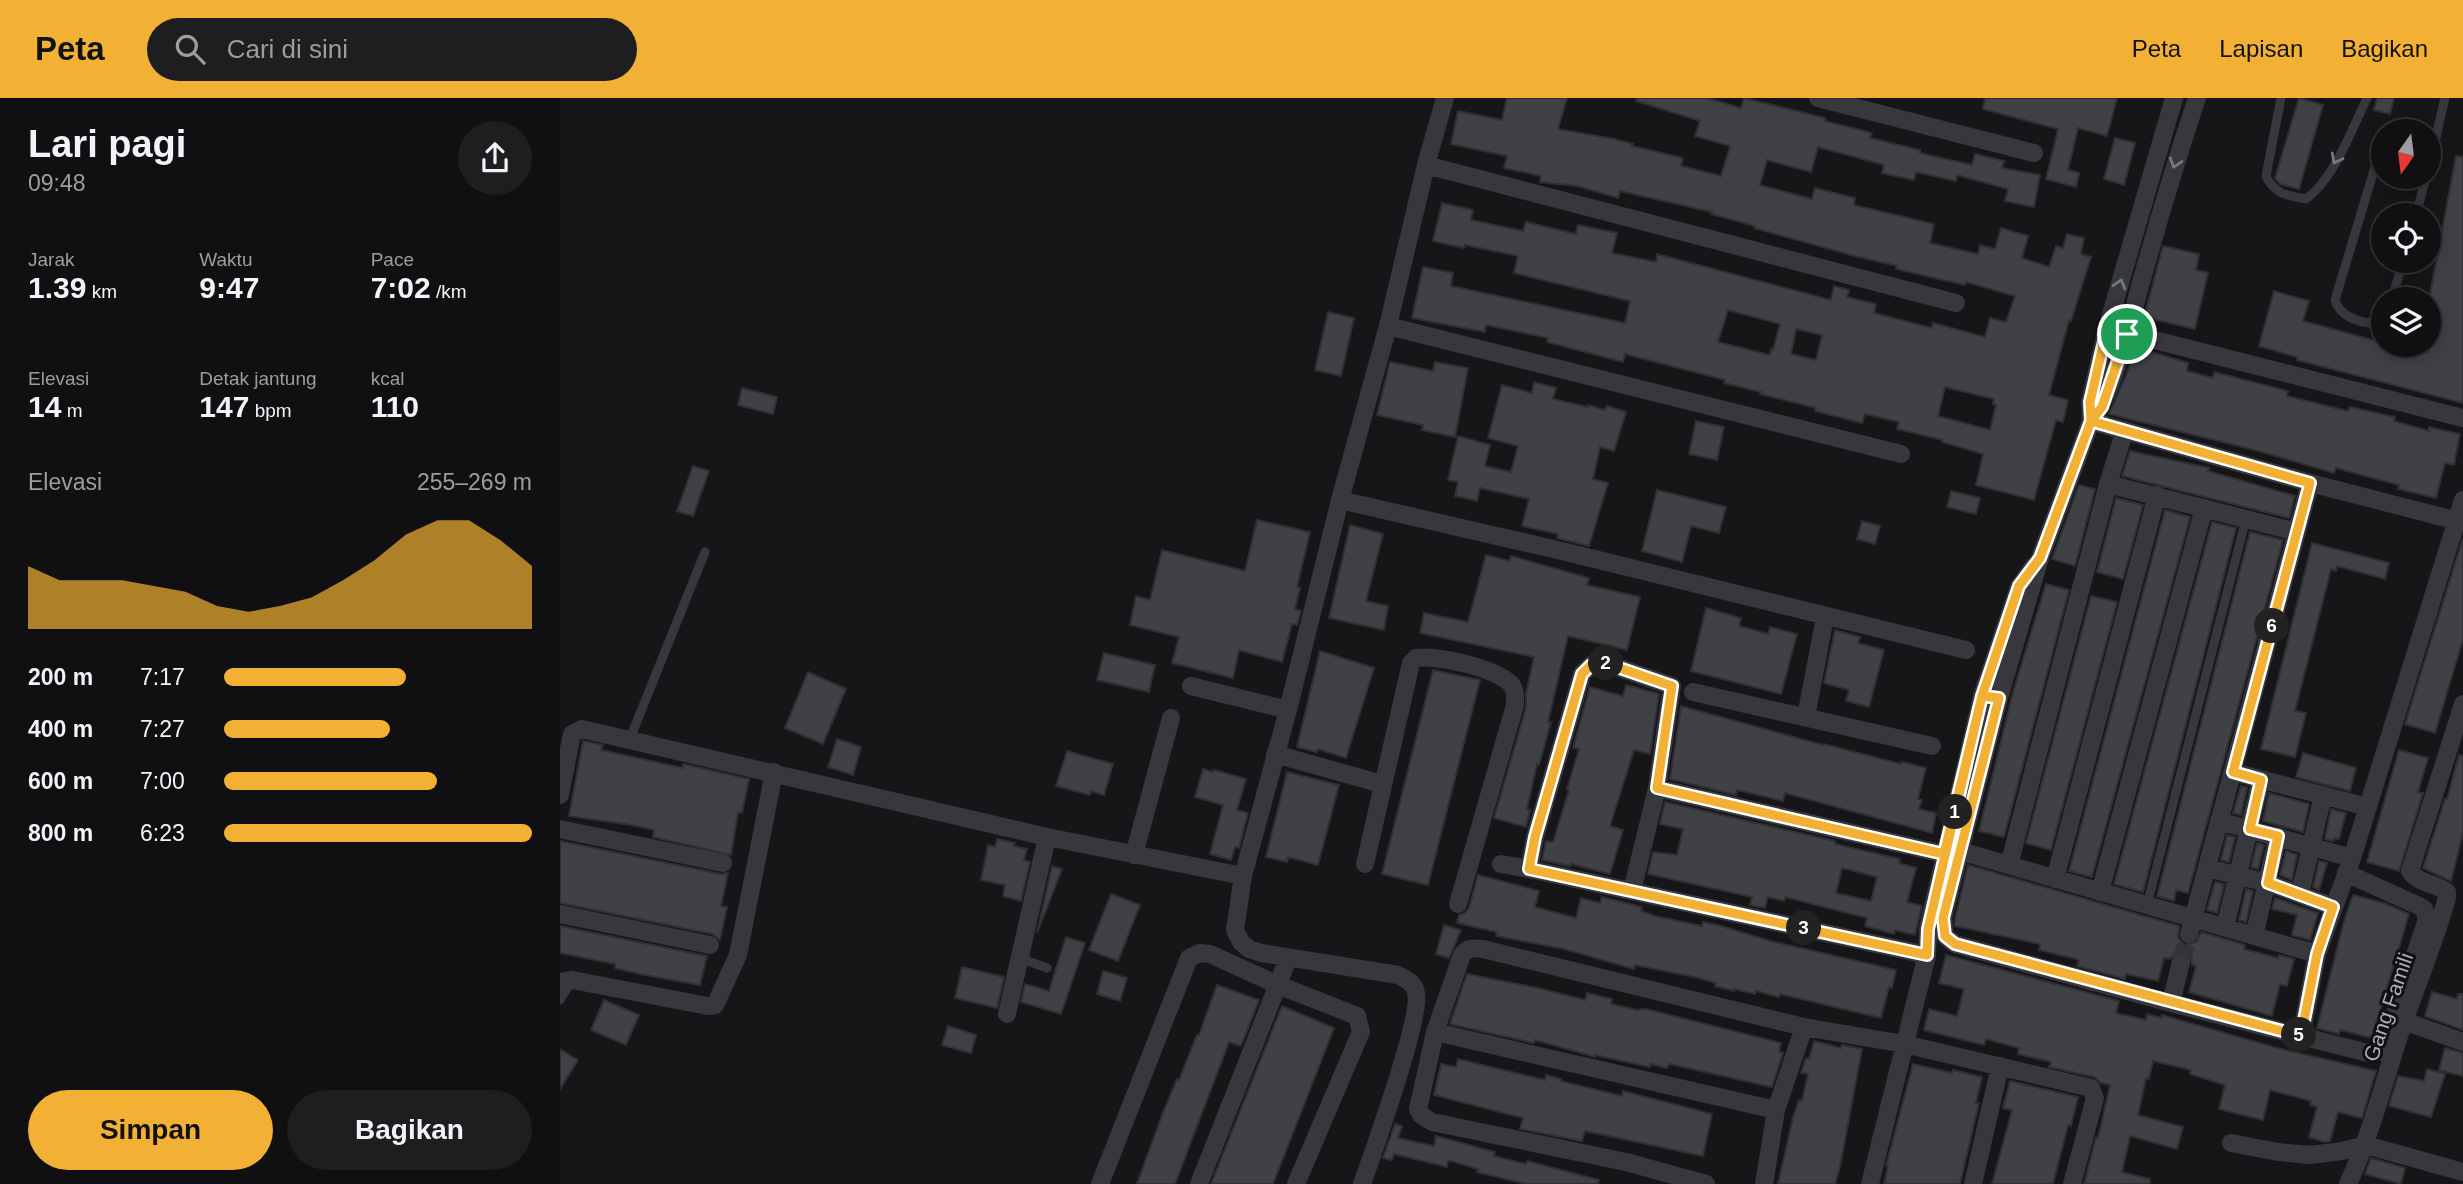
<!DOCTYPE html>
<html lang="id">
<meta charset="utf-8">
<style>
:root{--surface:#101012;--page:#1e1e20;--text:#f1f3f6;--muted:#9c9d9f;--line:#303032;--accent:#f2b134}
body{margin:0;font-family:Helvetica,sans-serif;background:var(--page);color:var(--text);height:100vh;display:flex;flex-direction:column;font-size:26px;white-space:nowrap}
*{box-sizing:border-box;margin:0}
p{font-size:23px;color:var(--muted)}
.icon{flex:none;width:38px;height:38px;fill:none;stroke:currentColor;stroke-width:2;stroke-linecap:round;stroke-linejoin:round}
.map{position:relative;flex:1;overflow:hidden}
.details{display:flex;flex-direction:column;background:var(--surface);width:560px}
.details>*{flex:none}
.needle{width:46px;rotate:194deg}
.fabs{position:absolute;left:1811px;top:21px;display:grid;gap:14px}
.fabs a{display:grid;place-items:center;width:70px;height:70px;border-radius:50%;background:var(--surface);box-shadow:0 4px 18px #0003,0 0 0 2px var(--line);font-size:35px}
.pin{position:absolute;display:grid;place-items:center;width:60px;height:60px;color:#fff;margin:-30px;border:4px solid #fff;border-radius:50%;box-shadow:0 2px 7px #0007}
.km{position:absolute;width:35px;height:35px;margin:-18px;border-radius:50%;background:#222;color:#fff;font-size:19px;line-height:35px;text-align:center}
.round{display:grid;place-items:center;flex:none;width:74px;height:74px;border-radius:37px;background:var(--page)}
.overview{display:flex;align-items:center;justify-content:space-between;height:119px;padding:0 28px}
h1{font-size:38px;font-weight:700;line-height:52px}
.stats{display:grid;grid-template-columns:repeat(3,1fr);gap:10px;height:119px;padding:7px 28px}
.stats div{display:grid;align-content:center}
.stats b{font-size:30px;font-weight:700}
.stats small{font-size:19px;font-weight:400}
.stats p{font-size:19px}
.chart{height:196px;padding:14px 28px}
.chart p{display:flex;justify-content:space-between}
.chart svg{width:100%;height:126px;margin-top:7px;fill:var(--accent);opacity:.7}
.button{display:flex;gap:14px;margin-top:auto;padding:14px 28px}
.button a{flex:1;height:80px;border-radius:42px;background:var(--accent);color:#111;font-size:28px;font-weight:700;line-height:80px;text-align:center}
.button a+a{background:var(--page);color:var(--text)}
ul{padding:0 28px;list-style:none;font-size:23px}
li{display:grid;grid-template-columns:112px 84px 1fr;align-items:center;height:52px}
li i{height:18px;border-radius:9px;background:var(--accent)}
header{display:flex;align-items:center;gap:42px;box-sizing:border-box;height:98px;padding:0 35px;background:var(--accent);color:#111}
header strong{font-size:33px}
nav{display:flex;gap:38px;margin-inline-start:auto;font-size:24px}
.search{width:490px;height:63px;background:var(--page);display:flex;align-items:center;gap:18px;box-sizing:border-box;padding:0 24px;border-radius:38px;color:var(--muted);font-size:26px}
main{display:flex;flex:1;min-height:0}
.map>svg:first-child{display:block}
</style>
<header>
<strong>Peta</strong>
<div class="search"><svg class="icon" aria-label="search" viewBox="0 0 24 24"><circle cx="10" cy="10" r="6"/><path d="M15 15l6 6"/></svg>Cari di sini</div>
<nav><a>Peta</a><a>Lapisan</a><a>Bagikan</a></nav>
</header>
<main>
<section class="details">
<div class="overview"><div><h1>Lari pagi</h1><p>09:48</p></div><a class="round"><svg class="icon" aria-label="share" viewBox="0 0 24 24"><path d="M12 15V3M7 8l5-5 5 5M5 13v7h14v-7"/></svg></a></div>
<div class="stats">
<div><p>Jarak</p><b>1.39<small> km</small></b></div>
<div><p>Waktu</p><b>9:47</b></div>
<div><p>Pace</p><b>7:02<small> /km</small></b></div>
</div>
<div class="stats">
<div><p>Elevasi</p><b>14<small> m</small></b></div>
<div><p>Detak jantung</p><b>147<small> bpm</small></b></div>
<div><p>kcal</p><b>110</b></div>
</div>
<div class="chart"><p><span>Elevasi</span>255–269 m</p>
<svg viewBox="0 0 160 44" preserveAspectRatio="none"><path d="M0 44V22L10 27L20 27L30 27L40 29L50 31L60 36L70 38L80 36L90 33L100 27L110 20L120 11L130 6L140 6L150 13L160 22V44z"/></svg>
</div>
<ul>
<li><b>200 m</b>7:17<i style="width:59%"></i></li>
<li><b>400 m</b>7:27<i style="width:54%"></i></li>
<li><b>600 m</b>7:00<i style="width:69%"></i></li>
<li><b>800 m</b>6:23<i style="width:100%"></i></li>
</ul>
<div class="button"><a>Simpan</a><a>Bagikan</a></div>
</section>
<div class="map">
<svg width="1903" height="1086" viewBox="0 0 1903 1086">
<rect width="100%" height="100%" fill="#161618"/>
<path fill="#404145" stroke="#303034" stroke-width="2" fill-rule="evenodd" d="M947 0H1007L998 31 1054 41 1073 46 1072 48 1123 60 1121 68 1161 78 1170 48 1135 38 1140 23 1076 3 1077 0H1147L1181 10 1184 0 1265 20V23L1312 35 1310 40 1360 52V55L1412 67 1415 56 1444 63 1442 70 1480 77 1474 109 1445 103 1448 91 1397 77 1396 83 1356 74 1354 82 1322 75 1324 67 1258 49 1251 74 1207 62 1200 87 1252 101 1255 90 1295 100 1294 107 1374 126 1370 145 1418 156 1420 147 1435 151 1441 130 1468 138 1462 160 1489 169 1496 148 1503 150 1507 136 1524 140 1521 156 1531 159 1511 223 1509 222 1489 297 1508 302 1503 324 1496 322 1474 402 1416 387 1423 356 1382 344 1383 342 1337 331 1339 324 1305 316 1302 325 1255 313 1256 310 1200 296 1201 294 1164 285 1165 282 1065 256 1063 264 987 244 988 240 926 227 925 234 852 220 863 169 893 175 891 188 1065 225 1070 203 954 175 958 158 905 147 904 150 873 143 882 105 913 112 911 122 963 133 966 124 1016 136 1018 127 1057 135 1052 155 1096 164 1097 156 1271 202 1274 188 1289 192 1287 199 1316 206 1314 215 1372 230 1373 225 1425 239 1430 220 1446 224 1455 198 1406 184 1405 187 1336 171 1337 168 1291 157 1194 130 1195 128 1151 116 1152 114 1060 93 1058 100 1017 88 980 84 981 78 944 70 947 58 891 46 898 13 942 22ZM1168 212 1220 226 1213 252 1211 251 1210 257 1158 244ZM1236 231 1262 237 1256 262 1231 256ZM1385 289 1434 301 1433 306 1436 307 1430 332 1378 318Z
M1425 0H1557L1547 38 1518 30 1508 72 1519 75 1516 89 1486 81 1498 31 1423 11Z
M1739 0 1763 7 1739 91 1720 86 1715 80Z
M1817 0H1834L1830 16 1814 12Z
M1555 40 1575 45 1564 87 1544 81Z
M1896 58 1903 59V305L1737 262V259L1699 248 1714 193 1749 203 1743 223 1824 245V247L1842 249 1843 247 1869 254V202Z
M1603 148 1639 156 1636 172 1648 175 1635 231 1584 219Z
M768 214 794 220 781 278 755 272Z
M1575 249 1628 265 1627 273 1653 280 1654 274 1728 293 1727 298 1788 313 1790 309 1835 319 1834 323 1869 333V329L1900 336 1894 367 1885 365 1876 400 1838 391 1839 387 1776 370 1774 375 1695 352 1549 316 1566 278Z
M830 264 873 273 875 264 908 270 895 339 862 332 863 327 817 317Z
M974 284 996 290 993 301 1028 309V307L1045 312 1047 308 1066 314 1054 353 1040 349 1033 381 1048 385 1029 448 997 440 998 436 962 428 969 401 920 390 917 403 895 398 898 384 888 382 898 338 930 347 925 368 951 374 958 348 928 340 942 287 972 295Z
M182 290 217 299 213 316 178 307Z
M1136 323 1164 329 1157 362 1129 356Z
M1570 353 1649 370 1648 373 1735 398 1729 420 1562 378Z
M133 368 149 373 133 418 117 413Z
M1519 387 1535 391 1515 468 1492 461Z
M1097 392 1166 409 1159 435 1131 428 1122 464 1082 453Z
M1391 393 1420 400 1416 416 1387 409Z
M1556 400 1583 407 1563 481 1537 474Z
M1605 412 1630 419 1532 779 1509 773Z
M697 422 750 434 737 489 740 490 735 511 741 513 737 527 732 526 722 564 679 552 673 580 612 565 619 539 570 527 576 498 590 502 602 452 685 473Z
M1302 423 1320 428 1315 446 1297 441Z
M1652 424 1676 430 1583 794 1554 786Z
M790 427 823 436 806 503 828 508 824 532 769 520Z
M1690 434 1723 442 1628 795 1616 792 1614 803 1597 798Z
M1903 440V541L1875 635 1845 626Z
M1752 445 1829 465 1825 481 1777 468 1776 473 1771 471 1735 613 1746 615 1735 659 1701 651Z
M926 457 949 463 951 458 1029 480 1027 487 1080 499 1067 552 1008 538 988 624H991L979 667 977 666 967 711 970 712 966 729 934 720 966 610V596L974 559 860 535 864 515 908 524Z
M1486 486 1509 492 1444 739 1419 733 1453 594Z
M1531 498 1557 504 1491 752 1466 745Z
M1146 510 1181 520 1179 528 1208 536 1210 529 1237 536 1221 596 1131 573Z
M1275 532 1300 539 1298 545 1324 552 1309 609 1286 603 1289 592 1264 585Z
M760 553 814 570 786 660 758 651 757 654 737 649Z
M544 555 595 567 589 594 537 582Z
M873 572 920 582 868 787 822 776Z
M248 574 286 591 263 646 225 630Z
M1066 587 1099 596 1090 656 1074 652 1050 728 1063 732 1050 776 1011 766 1010 768 982 762 986 743 993 744 1009 692 1007 691 1019 651 1013 650 1030 589 1063 598Z
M1121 608 1263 647 1264 646 1341 666 1342 664 1366 670 1358 701 1362 702 1359 711 1376 715 1372 735 1225 695 1223 703 1177 692 1176 697 1110 681Z
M277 641 301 649 293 677 268 669Z
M23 643 43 647 41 652 123 670V666L189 681 182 715 178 714 171 757 93 739 94 732 71 727 9 718Z
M1839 652 1868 660 1858 694 1863 695 1839 773 1807 764Z
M507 653 553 666 544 697 531 693 530 697 496 688Z
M1743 655 1796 670 1790 693 1736 679Z
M1899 657 1903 658V735L1891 783 1863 770 1885 701H1887Z
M643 671 653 674 654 672 686 681 677 712 688 715 679 750 675 749 671 762 650 756 663 707 635 699Z
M727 674 779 687 758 767 728 759 727 764 706 759Z
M1681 688 1687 690 1681 717 1673 715Z
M1709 695 1749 706 1743 734 1703 723Z
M1105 704 1275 743V746L1340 761 1339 765 1356 770 1347 804 1362 808 1355 837 1335 832 1334 836 1305 828 1307 820 1225 799 1224 803 1208 799 1205 810 1190 807 1192 799 1088 776 1093 754 1117 757 1123 731 1100 726ZM1282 770 1317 779 1311 803 1276 795Z
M1771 711 1786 715 1779 741 1774 740 1773 743 1765 741Z
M1667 737 1675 739 1669 764 1661 762Z
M437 741 455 745 454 748 467 751 464 762 470 764 461 803 443 798 445 787 421 782 428 747 435 749Z
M0 743 161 776 168 775 161 808 167 809 160 842 152 836 0 805Z
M1697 745 1704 747 1698 771 1691 769Z
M1726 753 1737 757 1732 782 1720 777Z
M1759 763 1767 765 1759 792 1753 789Z
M1408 767 1619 828 1618 840 1625 847 1636 844 1641 834 1685 847 1684 851 1718 860 1719 857 1734 861 1727 888 1720 886 1712 918 1629 894 1636 868 1632 867V860L1624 853H1617L1610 861 1604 860 1598 883 1566 876 1565 881 1517 868 1519 863 1516 861 1479 852 1480 846 1395 828V821Z
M492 768 502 771 477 835Z
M918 777 979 793 975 809 1016 820 1021 800 1040 805 1042 799 1082 809 1081 813 1095 818 1142 828 1143 824 1158 827 1210 843 1336 872 1332 890 1329 889 1321 920 1220 896 1219 899 1196 893 1195 896 1174 891V893L1155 888 1156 885 1139 880 1075 867 1074 871 1004 851 936 838 937 834 897 825 899 817 905 815 909 810Z
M1655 784 1664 786 1657 815 1647 812Z
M1686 791 1693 793 1686 824 1679 822Z
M551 796 580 807 558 863 529 852Z
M1793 797 1824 805 1849 816 1812 940 1780 932 1779 936 1757 930 1784 823Z
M1715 800 1758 815 1750 842 1732 837 1737 817 1712 811Z
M884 827 901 832 889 860 876 856Z
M0 828 147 858 140 887 80 876 55 870V866L0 855Z
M506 839 525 845 501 916 461 904 465 886 489 893Z
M1386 857 1559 903 1556 915 1586 922 1587 916 1602 920V917L1717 950 1816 973 1802 1020 1778 1014 1770 1043 1764 1044 1749 1039 1757 1009 1750 1007 1751 1003 1710 992 1703 1022 1659 1011 1665 987 1630 976 1631 972 1593 963 1589 981 1586 980 1578 1017 1623 1029 1617 1051 1570 1038 1562 1074 1590 1081V1086H1524L1536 1039 1538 1040 1550 987 1541 985 1534 979 1489 969 1491 964 1458 956 1459 950 1426 941 1424 947 1364 932 1369 911 1397 918 1404 891 1379 885Z
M402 869 444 879 437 910 395 900Z
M543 873 567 880 560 903 537 896Z
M907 876 978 890 1025 902 1027 895 1052 901 1051 906 1077 912 1086 911 1221 945 1219 954 1223 955 1212 989 1109 966 1107 970 1091 966 1090 969 1035 957V959L975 942 974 945 890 926Z
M657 887 699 902 681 948 669 944 615 1086H577L602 1017 617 981 619 982 637 937H639Z
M1872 894 1897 901 1898 896H1903V932L1865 918Z
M44 902 79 917 66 947 31 932Z
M722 908 774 930 713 1086H651Z
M388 928 416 937 411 955 382 947Z
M1254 943 1281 950 1282 947 1302 951 1280 1069 1275 1086H1218L1233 1019 1239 1002 1242 1003 1248 976 1241 975 1246 960 1249 961Z
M1885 950 1903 955V978L1879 972Z
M0 951 18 962 0 991Z
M898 961 985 982 986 977 1001 981V983L1062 998 1063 993 1152 1016 1143 1058 1025 1033 1022 1043 960 1031 963 1020 874 997 881 966 896 969Z
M1353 966 1392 975 1393 972 1422 979 1416 1005H1419L1400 1086H1324L1328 1068H1326Z
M1867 971 1885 976 1871 1019 1829 1008 1838 978 1864 983Z
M1450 983 1518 999 1511 1028 1508 1027 1493 1086H1432L1452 1012 1443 1010Z
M835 1026 842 1028 838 1040 874 1048 876 1038 935 1054 934 1058 966 1066 967 1063 1039 1082 1038 1086H966L917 1074 918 1071 888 1062 887 1069 834 1056 832 1062 823 1060Z
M1811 1060 1845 1070 1841 1086 1805 1076Z"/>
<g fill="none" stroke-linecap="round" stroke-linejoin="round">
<path stroke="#333438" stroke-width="18" stroke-dasharray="18 9" stroke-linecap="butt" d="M1621 864 1629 836"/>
<path stroke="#37383d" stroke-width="9" d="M1721 0 1706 78C1714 96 1728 98 1746 101 1774 81 1792 31 1807 0
M1826 33 1830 28 1839 26 1869 33
M1824 39 1775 202C1780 220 1807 229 1824 223
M1869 69 1885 0
M1856 117 1866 79
M1832 201 1843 163
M69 643 145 454
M1587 807 1686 421
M460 860 487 870
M0 902 11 884"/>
<path stroke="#37383d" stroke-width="18" d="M1258 0 1474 55
M1637 0C1617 60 1599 120 1582 181 1570 223 1556 289 1531 323L1480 460 1439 600 1383 820 1385 838 1395 846 1611 905 1808 955 1819 954 1824 949 1867 821 1864 811 1859 808 1786 775
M866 67 1396 205
M828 228 1341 356
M1547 230 1903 320
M1531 323 1750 385 1898 423
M1531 323 1530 304 1547 230 1614 0
M1548 386 1737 434
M780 402 1006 454 1406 552
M631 588 728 612
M1133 594 1372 648
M1246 619 1265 519
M715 656 822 686
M1673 674 1808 709
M1097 690 1384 756
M0 697 12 636 22 631 487 739 683 778
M1659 723 1792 760
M0 731 163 765
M1400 753 1757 856
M574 757 611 620
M805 766 851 565 856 560C878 557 935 570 951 586 956 592 955 599 955 607L898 806
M941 766 969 771
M1449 767 1548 386 1565 332
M1647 770 1708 785 1774 809
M1495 781 1597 397
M1072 793 1097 690 1112 588 1045 565 1031 567 1022 576 975 739 969 771 1367 857
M1540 794 1644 410
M1740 796 1763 697
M0 816 150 847
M1665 829 1701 682
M1629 836 1750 385
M1694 838 1718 738
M0 884 12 882 148 908 155 907 178 857 214 674
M1611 905 1621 864
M447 916 487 739
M1844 923 1903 944
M875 934 1216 1012
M1741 938 1757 856 1792 760 1903 402
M1671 1045 1718 1054 1750 1057 1782 1053 1806 1047 1903 1074
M540 1086 629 860 640 855 650 856 718 887 797 918 801 934 736 1086
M639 1086 728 861
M802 1086C813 1055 862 918 856 895 854 884 847 882 838 877L701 855 689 851 681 844 675 832 683 778 728 612 780 402 828 228 866 67 885 0
M1146 1086 1066 1064 872 1024 861 1017 858 1011 875 934 902 857C908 849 913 850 923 851L1244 929 1344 946 1531 990 1535 1000 1512 1086
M1204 1086 1216 1012 1244 929
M1310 1086 1367 857 1368 830 1422 598 1459 489 1474 468
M1413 1086 1440 968
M1788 1086C1813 1032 1825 978 1844 923 1859 882 1875 842 1887 800V794C1876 785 1858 786 1850 773L1903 606"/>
</g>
<defs><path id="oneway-chevron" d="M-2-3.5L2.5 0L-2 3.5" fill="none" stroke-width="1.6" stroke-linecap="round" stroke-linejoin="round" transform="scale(1.75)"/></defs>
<g stroke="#757881">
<use href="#oneway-chevron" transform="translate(1776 61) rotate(118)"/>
<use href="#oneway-chevron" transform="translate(1615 65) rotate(108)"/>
<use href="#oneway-chevron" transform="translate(1560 186) rotate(-74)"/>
</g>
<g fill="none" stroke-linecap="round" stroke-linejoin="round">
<g stroke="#fff" stroke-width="14">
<path id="route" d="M1567 236 1542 309 1531 323 1480 460 1459 488 1422 598 1384 756 1097 690 1112 588 1045 565 1031 567 1022 576 975 739 969 771 1367 857 1368 831 1422 598 1439 600 1383 820 1385 838 1395 846 1741 938 1757 856 1773 809 1708 785 1718 738 1690 731 1701 682 1673 674 1750 385 1531 323 1530 304 1547 230 1567 236"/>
</g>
<use href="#route" stroke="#f2b134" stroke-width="9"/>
</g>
<g text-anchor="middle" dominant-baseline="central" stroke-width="6" stroke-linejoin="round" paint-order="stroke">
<g font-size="21" fill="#a8adb8" stroke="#111113">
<text transform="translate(1828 909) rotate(-71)">Gang Famili</text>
</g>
</g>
</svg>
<div class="fabs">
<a><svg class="needle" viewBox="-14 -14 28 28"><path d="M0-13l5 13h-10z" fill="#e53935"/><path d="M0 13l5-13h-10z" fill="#9c9d9f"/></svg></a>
<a><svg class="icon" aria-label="locate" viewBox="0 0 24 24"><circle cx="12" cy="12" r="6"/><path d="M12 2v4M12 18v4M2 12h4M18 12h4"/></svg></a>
<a><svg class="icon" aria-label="layers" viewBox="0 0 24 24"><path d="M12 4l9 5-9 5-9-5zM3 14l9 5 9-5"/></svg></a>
</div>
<div class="pin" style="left:1567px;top:236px;background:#1e9e55"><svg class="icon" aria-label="arrive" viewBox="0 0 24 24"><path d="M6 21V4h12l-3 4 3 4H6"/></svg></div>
<b class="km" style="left:1395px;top:714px">1</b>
<b class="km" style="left:1046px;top:565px">2</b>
<b class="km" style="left:1244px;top:830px">3</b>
<b class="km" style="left:1739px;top:937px">5</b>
<b class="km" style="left:1712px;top:528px">6</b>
</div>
</main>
